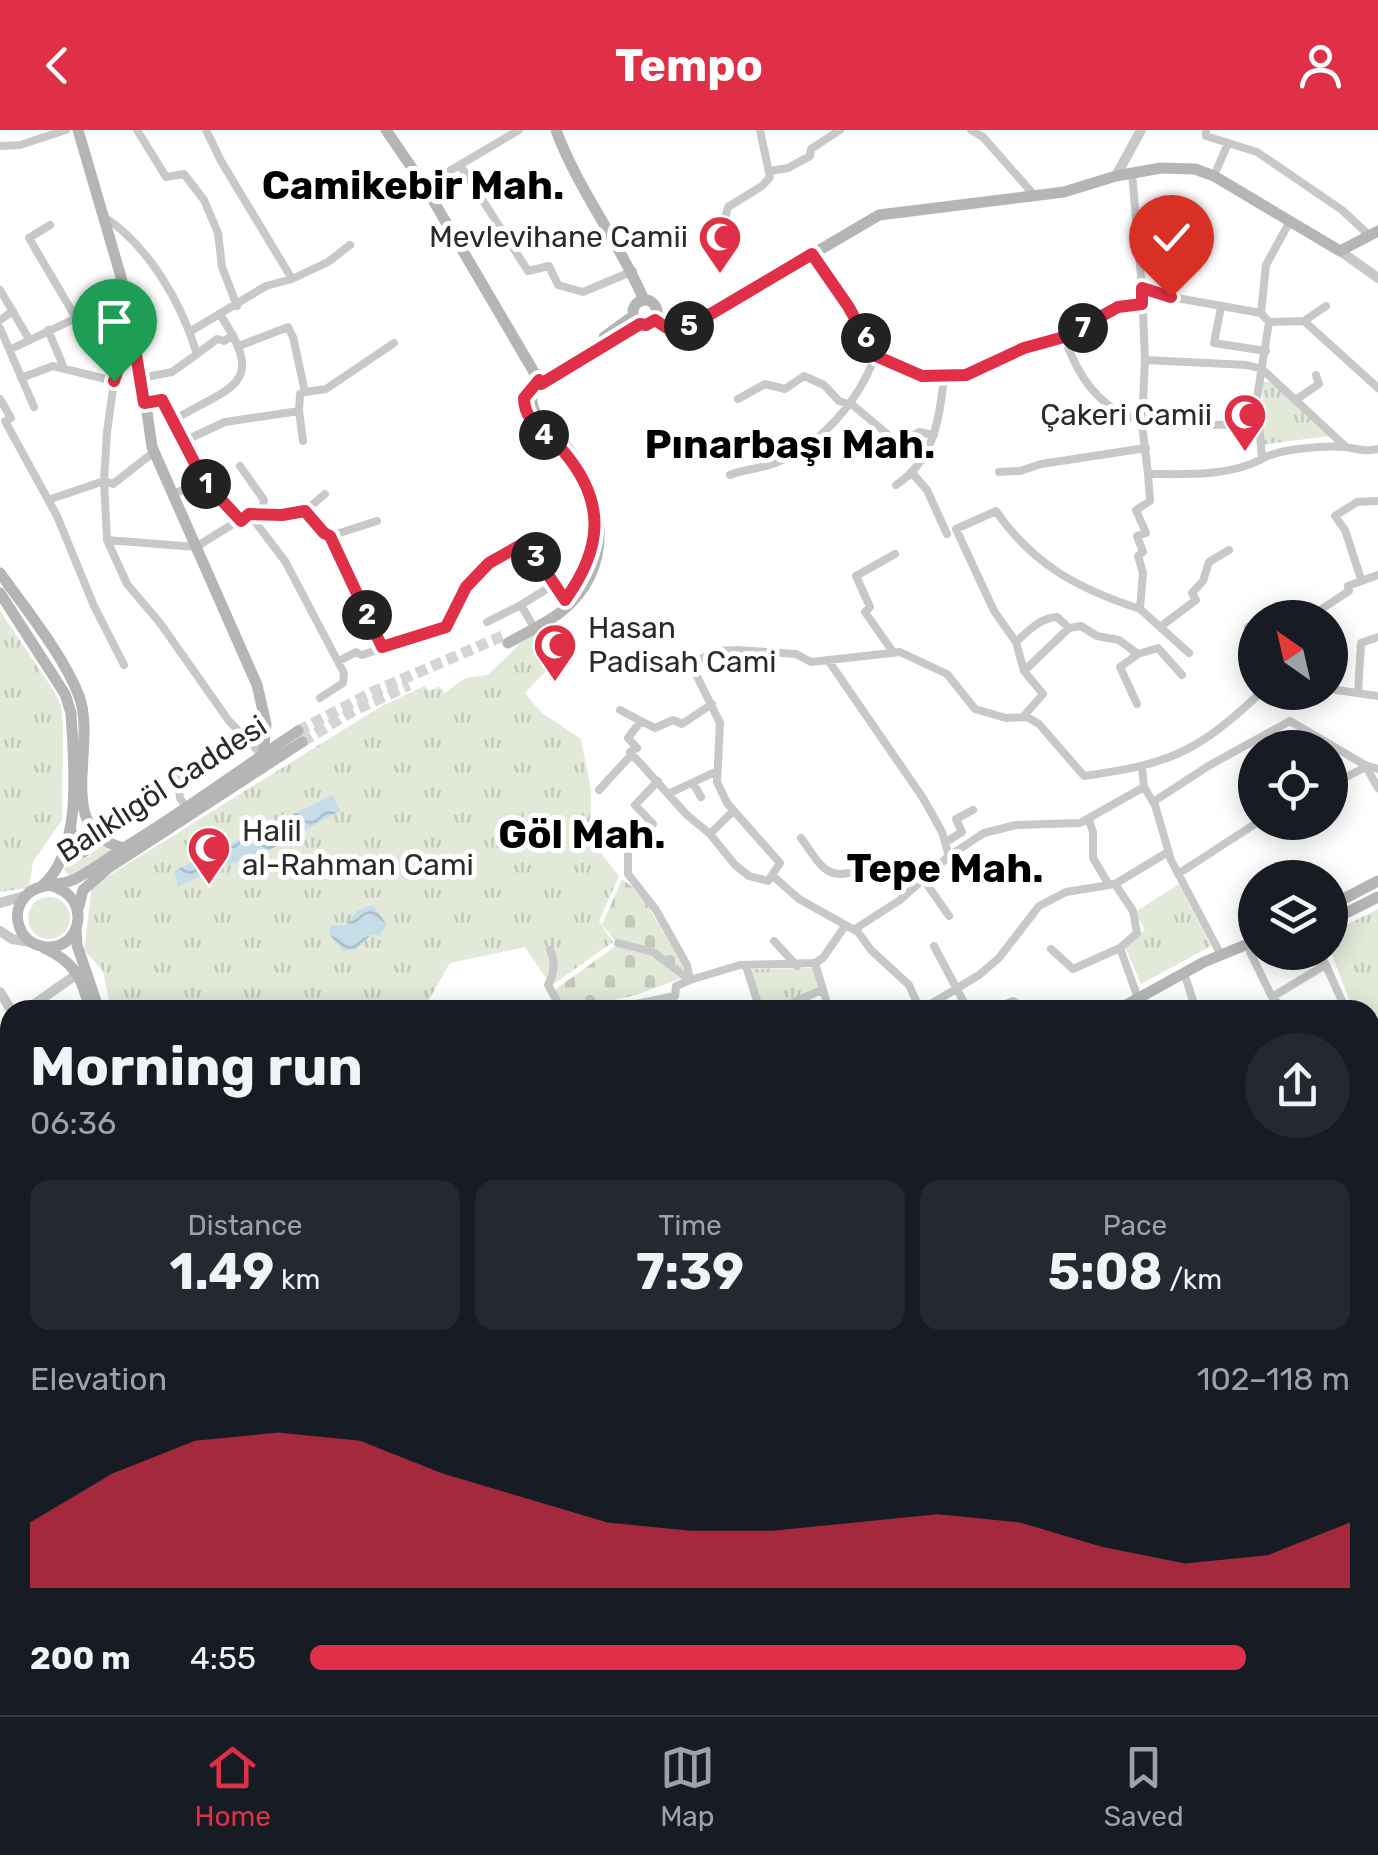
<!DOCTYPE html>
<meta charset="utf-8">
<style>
:root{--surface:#171b24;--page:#242831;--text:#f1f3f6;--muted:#9ea1a6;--line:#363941;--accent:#e03047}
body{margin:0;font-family:Rubik,sans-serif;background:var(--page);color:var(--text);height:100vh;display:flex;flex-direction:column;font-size:38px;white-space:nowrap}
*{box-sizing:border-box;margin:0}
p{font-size:32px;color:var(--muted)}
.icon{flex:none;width:55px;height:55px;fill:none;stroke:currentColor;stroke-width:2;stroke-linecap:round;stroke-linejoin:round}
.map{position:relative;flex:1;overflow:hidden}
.drawer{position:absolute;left:0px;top:870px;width:1380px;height:715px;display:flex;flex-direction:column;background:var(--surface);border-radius:30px 30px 0 0;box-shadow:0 5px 25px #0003}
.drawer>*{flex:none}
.needle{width:65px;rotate:326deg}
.controls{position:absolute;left:1238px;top:470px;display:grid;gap:20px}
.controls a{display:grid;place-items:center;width:110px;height:110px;border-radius:50%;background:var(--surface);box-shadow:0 5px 25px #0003;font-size:50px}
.pin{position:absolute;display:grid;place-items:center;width:85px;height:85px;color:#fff;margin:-102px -42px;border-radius:50% 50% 50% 0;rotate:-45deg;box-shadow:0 0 10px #0007}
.pin .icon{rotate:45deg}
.km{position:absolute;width:50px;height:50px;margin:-25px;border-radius:50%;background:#222;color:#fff;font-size:28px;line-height:50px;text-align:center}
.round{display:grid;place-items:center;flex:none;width:105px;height:105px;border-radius:52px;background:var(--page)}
.overview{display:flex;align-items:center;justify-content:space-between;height:170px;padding:0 30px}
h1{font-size:55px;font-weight:700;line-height:75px}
.stats{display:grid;grid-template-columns:repeat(3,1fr);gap:15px;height:170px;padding:10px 30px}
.stats div{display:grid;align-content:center;border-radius:20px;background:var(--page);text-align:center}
.stats b{font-size:50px;font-weight:700}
.stats small{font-size:28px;font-weight:400}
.stats p{font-size:28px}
.chart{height:280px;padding:20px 30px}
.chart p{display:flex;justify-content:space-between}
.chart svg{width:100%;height:180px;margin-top:10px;fill:var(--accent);opacity:.7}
ul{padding:0 30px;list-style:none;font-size:32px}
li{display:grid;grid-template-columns:160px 120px 1fr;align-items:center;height:75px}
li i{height:25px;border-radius:12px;background:var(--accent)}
header{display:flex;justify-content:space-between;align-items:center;height:130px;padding:0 30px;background:var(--accent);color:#fff;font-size:45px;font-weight:700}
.dock{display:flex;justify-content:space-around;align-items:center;height:140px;border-top:2px solid var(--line);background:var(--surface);font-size:28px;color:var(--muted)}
.dock a{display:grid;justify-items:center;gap:5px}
.dock .active{color:var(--accent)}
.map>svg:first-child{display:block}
</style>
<header><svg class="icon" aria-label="back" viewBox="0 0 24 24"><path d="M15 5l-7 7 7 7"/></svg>Tempo<svg class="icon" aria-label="person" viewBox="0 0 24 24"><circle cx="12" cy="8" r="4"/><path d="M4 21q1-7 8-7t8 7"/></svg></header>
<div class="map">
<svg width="1378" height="1585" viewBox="0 0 1378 1585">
<defs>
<pattern id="cemetery-stones" width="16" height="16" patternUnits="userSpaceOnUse" patternTransform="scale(2.5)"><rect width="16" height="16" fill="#e3e9d9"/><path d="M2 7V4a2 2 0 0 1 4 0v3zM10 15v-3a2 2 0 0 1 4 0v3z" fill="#c3c8ba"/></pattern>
<pattern id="park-tufts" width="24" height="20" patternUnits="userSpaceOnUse" patternTransform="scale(2.5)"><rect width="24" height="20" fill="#e3e9d9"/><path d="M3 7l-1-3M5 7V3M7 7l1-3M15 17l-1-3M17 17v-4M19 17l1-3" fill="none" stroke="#c3c8ba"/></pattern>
<pattern id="water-waves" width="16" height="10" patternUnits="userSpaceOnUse" patternTransform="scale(2.5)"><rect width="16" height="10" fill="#c5dde9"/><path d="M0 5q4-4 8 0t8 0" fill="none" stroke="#a9bec8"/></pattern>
</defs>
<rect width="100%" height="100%" fill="#fff"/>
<path fill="#e3e9d9" d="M101 716 111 720 70 746 64 740 72 724 87 728Z
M28 788a21 21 0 1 1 42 0a21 21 0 1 1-42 0Z"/>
<path fill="url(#cemetery-stones)" d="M622 749 640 763 684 836 682 848 636 865 566 880 554 860 619 814 602 795Z"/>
<path fill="url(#park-tufts)" d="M1263 252H1273L1329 306 1261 315Z
M0 481 54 561 61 575 63 597 62 690 33 732 29 758 0 762Z
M541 493 567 519 525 563 541 582 581 609 591 660 590 709 619 746 599 791 613 812 551 856 525 817 450 833 423 880H111L103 841 84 820 92 756 380 577 424 556 430 561 439 556 445 563 465 548 488 545Z
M1179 754 1211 816 1141 854 1124 815 1145 800 1137 785 1138 780Z
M1378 779V933L1370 918V880H1353L1330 820V803Z
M813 838 818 858 772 880H761L748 839Z"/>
<path fill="url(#water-waves)" d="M333 665 340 681 257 727 218 737 178 757 174 741Z
M373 775 387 795 379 806 372 804 355 820 343 821 329 804 331 795H346L358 780Z"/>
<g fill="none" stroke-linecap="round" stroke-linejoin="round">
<path stroke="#d5d5d5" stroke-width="11" stroke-dasharray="11 5.5" stroke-linecap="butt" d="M298 601 375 561 505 505
M302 612 353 581 409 555"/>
<path stroke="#c8c8c8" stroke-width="8" d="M137 0 166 47 184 44 204 70 218 103 222 137 237 176
M206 0 221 31 292 149
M971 0 983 7 1035 66
M1206 0V6L1257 22 1342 80 1370 106
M0 16 20 15 66 0
M460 35 528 141 549 136 558 155 583 162 633 141
M770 41 788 38 810 26 811 19 840 0
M1132 43 1142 158 1145 230 1142 294 1148 344C1185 344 1228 347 1262 329L1257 268 1269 192
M1214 46 1228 13
M424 56 519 0
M103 86C149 116 181 172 197 224L172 242 141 248
M50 95 29 108 76 188
M723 95 728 77 762 56 770 47 760 0
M812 124 849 176 875 226 923 246 966 245 1024 218 1064 207 1118 177 1142 174
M1142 158 1171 167 1261 183 1269 192 1304 191 1378 258
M0 160 29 209
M1221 177 1214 213 1266 221
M1261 183 1266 135 1289 93
M0 190 13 181
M1304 191 1326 176
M0 198 34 277
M48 200 64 238
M132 200 114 251 107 302 104 351 107 410 127 454 160 493 229 591 262 625
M191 201 266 156 292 149 328 132 350 115
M1064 207C1102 313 1165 294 1258 294
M11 219 91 181 97 173 124 164
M197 224 217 209 224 211 233 205
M1145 230 1247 235 1262 239 1346 317
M21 248 53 236 114 251
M305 262 326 259 394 213
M0 269 11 288 5 291 57 386 94 476 124 535
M738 269 765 254 785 259 804 246 824 255 839 271 854 276 899 314 919 302 934 305
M1297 269 1319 254 1316 245
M144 273 162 270 204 351 241 391
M299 281 303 311
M174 290C232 255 267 256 221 186
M184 311 225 292 299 281 300 264 305 262 293 207 288 197 239 216
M1262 329C1277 319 1326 315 1345 317 1358 319 1364 322 1378 319
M240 336 264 370 261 384
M999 342 1020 341 1041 334 1146 318
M913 344 927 360 947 404
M1148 344 1150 371 1136 380 1146 403 1137 406 1143 422 1138 426 1143 443 1140 479 1189 523
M730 345C744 339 761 339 775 333 820 316 859 271 875 226
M896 355C934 330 940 288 944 246
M173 364 204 351
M48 370 104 351 113 354 154 322
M305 381 325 364
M249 384 282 385 305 381 323 403 330 406 382 517
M330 406 377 391
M107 410 196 417 249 384 285 431 344 543 343 553 320 568
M1361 449 1345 400 1335 386 1357 372 1378 371
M521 475 553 455
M1265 488 1292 474 1301 488
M1308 488 1349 461 1348 456 1378 445
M487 492 521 475 532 494
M1160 497 1196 470 1192 463 1203 451 1209 432 1229 420
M1248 497 1255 493
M1016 512C1028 501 1040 488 1057 487L1069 498
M893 522 865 482 870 477 856 446 895 424
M828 530 923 668 942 702 949 726
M339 531 356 522 362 525 446 497 466 457 489 433 526 412 565 470
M1024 541 1069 498 1081 496 1097 506 1119 510 1138 524 1158 518 1182 545
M1330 559 1378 566
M1358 563 1361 513 1378 507
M1137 574 1120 537 1138 524
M620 580 641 591 628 608 637 618 630 622 687 685 710 704 735 735 749 746 768 751 780 733 727 673 717 652 720 593 691 534 716 521 737 520 796 524 811 532 900 522 947 544 975 579 1006 588 1027 587 1039 594 1084 646C1168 634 1195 624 1257 566
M1023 587 1043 564 1024 541 1016 512 994 481 956 399 996 381C1033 435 1079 459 1140 479
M641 591 655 598 673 590 682 594 712 574
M1365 635 1378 658
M176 639 180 668 187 678
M693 653 701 667
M1330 655 1364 638
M1144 657 1155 675 1171 730 1221 825
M599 660 632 624
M670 663 715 642
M1153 672 1210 635 1290 591 1365 635 1378 639
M1089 690 1093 702V728L1109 755
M710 704 733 681
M801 708C815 726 823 749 848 743
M946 712 962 702 956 689 973 680
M1178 744 1258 692
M773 746 799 769 858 802 871 820 909 855 920 880
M924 750 949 786
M1115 754 1133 781 1137 803 1120 818 1138 868
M855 799 900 770 949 726 984 703 1016 695 1080 693 1144 657 1142 638
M774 811 797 836
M618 813 653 822 690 850 740 835 815 833 823 828 845 796
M934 816 968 880
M1051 819 1073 839 1120 818
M550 820C556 832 554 844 548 855L562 880
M1250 822 1272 867 1325 835
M1320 822 1346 880
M815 833 829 880
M746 836 760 880
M1186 849 1196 880
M1272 867 1284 880
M606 880 675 866 676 856 690 850 687 835 656 780 628 744V719L653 694 635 675 658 651
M776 880 822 860
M921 880 979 845 999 828 1039 776 1066 762 1115 754 1168 722
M990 880 1013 871 1028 880
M0 922 10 936
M1370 933 1378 952
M0 980 10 971
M1370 990 1378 980
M0 1040 10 1025
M1370 1188 1378 1185
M1370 1261 1378 1251
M1370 1320 1378 1310
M0 1324 10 1333
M0 1362 4 1366
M1370 1370 1378 1377
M1370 1454 1378 1461
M1370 1513 1378 1518
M2 1572 22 1581 53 1585
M1370 1573 1378 1580
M189 1575 223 1585
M269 1575 292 1585
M339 1575 366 1585
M593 1575 625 1585
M839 1575 853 1585
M942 1575 951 1585
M989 1575 1001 1585
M1101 1575 1113 1585
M1172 1575 1179 1585
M1212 1575 1217 1585
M1251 1575 1252 1579
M104 1585 109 1575
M116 1585 118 1575
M176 1585 179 1575
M248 1585 250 1575
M302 1585 305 1575
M386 1585 391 1575
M719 1585 751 1582 752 1585
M876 1585 886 1575
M918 1585 928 1575
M1034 1585 1030 1581 1036 1575
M1082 1585 1092 1575
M1153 1585 1159 1575
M1265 1585 1268 1575"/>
<path stroke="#c8c8c8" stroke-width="10" d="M1116 46 1141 0
M1340 121 1378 148
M0 773 24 766
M0 801 12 809 31 812
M0 862 11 880
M26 880 77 844
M0 903 10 893
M1370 1055 1378 1046
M0 1397 10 1393
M0 1475 10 1464
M0 1488 10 1511
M0 1576 10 1544
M431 1585 441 1575"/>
<path stroke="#b5b5b5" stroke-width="11" d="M78 0 121 147 140 233 152 317 257 555 266 594 263 626
M386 0 427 60 541 254
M556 0C578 60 619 111 644 170
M633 182a12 12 0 1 1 24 0a12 12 0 1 1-24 0Z
M655 190 667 198H687L879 85 1064 62 1116 46 1161 38 1195 39 1214 46 1340 121 1378 101
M604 207 633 186
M0 443C25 478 64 526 79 566 98 617 52 703 125 718
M0 463 65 564 71 583C74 633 83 720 43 755
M508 513C525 503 546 494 562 481 614 438 607 370 569 320 556 303 529 290 532 264L541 254 639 194
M72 703 74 717 84 722 94 714 92 702
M52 756C95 768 80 825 41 816 20 812 10 785 24 768 36 752 57 757 73 750 89 742 104 731 119 721 181 684 238 641 298 601
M79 776 83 760 107 739 302 612
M1330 776 1378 751
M1330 791 1378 767
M76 799 77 815 99 880
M44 818C75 832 82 848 90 880
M1117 880 1204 832 1255 811
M0 1151 10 1118
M10 1151 3 1209 10 1242
M0 1246 10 1294"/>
</g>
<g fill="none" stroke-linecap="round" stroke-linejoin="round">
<g stroke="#fff" stroke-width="20">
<path id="route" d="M114 251 132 200 144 273 162 270 204 351 241 391 249 384 282 385 305 381 324 403 330 406 382 517 446 497 466 457 489 433 526 412 565 470C602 419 607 373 564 322 549 305 524 294 524 268L539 250 541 254 640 194 646 195 655 190 667 198H687L812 124 848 176 876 226 922 246 966 245 1024 218 1064 207 1118 177 1142 174V158L1171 167"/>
</g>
<use href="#route" stroke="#e03047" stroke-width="12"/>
</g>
<defs>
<g id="mosque-pin" transform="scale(2.25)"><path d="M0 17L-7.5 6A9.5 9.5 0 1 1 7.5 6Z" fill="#e03047" stroke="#fff"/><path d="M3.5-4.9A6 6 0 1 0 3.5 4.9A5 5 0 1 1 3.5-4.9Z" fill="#fff"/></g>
</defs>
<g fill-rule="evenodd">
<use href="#mosque-pin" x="720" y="107"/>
<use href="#mosque-pin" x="1245" y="285"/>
<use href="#mosque-pin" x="555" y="515"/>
<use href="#mosque-pin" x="209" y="718"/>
</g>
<g text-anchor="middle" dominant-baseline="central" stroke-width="10" stroke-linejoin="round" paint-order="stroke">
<g font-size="30" fill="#2b2b2b" stroke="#fff" text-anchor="end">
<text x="688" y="107">Mevlevihane Camii</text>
<text x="1212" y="285">Çakeri Camii</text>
<text x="588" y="498" text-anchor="start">Hasan<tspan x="588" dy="34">Padisah Cami</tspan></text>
<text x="242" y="701" text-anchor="start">Halil<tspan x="242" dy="34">al-Rahman Cami</tspan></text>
</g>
<g font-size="30" fill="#2b2b2b" stroke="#fff">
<text transform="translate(162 659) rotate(-33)">Balıklıgöl Caddesi</text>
</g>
<g font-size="40" font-weight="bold" fill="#000" stroke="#fff">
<text x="413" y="55">Camikebir Mah.</text>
<text x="790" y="314">Pınarbaşı Mah.</text>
<text x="582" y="704">Göl Mah.</text>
<text x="945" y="738">Tepe Mah.</text>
</g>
</g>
</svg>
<div class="controls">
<a><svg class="needle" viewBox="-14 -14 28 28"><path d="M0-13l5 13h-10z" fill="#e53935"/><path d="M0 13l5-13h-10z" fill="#9ea1a6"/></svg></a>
<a><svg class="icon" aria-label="locate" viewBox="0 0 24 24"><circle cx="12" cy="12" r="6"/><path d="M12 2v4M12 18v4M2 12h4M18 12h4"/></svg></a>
<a><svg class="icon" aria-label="layers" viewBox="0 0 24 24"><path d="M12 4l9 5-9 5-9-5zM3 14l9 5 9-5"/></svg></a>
</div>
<div class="pin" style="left:114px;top:251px;background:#1e9e55"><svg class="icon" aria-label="arrive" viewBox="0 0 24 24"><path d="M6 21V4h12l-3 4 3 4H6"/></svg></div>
<div class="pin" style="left:1171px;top:167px;background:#d93025"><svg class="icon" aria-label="check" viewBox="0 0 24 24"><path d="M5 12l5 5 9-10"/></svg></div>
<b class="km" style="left:206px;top:354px">1</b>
<b class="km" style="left:367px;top:485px">2</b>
<b class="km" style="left:536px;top:427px">3</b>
<b class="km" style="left:544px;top:305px">4</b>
<b class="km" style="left:689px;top:196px">5</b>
<b class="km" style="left:866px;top:208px">6</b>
<b class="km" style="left:1083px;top:198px">7</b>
<section class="drawer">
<div class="overview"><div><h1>Morning run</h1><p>06:36</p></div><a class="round"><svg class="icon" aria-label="share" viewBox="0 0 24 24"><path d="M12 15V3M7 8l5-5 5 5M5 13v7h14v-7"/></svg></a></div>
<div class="stats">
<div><p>Distance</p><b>1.49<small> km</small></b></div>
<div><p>Time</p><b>7:39</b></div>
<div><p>Pace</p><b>5:08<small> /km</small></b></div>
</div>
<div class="chart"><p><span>Elevation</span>102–118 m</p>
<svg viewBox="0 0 160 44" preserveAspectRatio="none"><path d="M0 44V28L10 16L20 8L30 6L40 8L50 16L60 22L70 28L80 30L90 30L100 28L110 26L120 28L130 34L140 38L150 36L160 28V44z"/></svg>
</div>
<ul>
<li><b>200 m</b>4:55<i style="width:90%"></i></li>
</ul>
</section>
</div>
<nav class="dock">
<a class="active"><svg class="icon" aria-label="home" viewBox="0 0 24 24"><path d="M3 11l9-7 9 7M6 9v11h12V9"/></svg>Home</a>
<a><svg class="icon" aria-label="map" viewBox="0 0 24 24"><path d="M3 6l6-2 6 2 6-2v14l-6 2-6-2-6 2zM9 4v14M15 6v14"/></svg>Map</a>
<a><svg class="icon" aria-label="saved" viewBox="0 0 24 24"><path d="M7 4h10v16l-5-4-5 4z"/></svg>Saved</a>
</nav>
